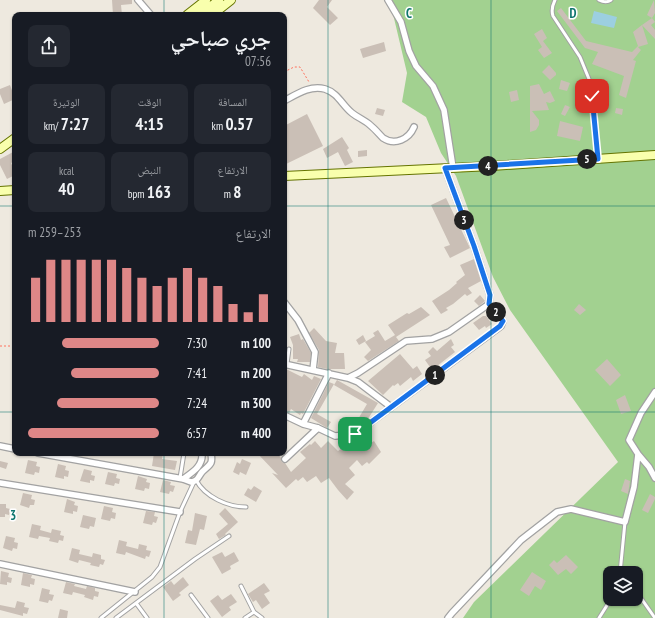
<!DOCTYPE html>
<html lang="ar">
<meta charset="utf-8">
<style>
:root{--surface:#171b24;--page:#242831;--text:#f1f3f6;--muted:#9ea1a6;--accent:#de8787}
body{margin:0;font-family:"PT Sans Narrow","Noto Naskh Arabic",sans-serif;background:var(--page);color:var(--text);direction:rtl;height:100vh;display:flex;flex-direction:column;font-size:15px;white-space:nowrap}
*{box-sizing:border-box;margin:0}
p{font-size:13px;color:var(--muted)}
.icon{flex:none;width:22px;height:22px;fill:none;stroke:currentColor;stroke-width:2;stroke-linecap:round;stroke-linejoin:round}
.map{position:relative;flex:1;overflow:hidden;direction:ltr}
.panel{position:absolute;left:12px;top:12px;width:275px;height:444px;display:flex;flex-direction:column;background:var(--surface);border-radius:8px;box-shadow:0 1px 3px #0004;direction:rtl}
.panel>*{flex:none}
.controls{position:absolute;left:603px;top:566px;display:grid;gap:8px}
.controls a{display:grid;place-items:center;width:40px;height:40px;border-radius:8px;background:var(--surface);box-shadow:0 1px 3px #0004;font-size:20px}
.pin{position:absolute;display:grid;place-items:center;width:34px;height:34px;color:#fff;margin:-17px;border-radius:8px;box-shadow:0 2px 6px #0006}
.km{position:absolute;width:20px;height:20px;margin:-10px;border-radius:50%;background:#222;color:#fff;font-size:11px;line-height:20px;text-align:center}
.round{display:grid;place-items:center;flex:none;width:42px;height:42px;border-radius:8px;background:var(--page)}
.headline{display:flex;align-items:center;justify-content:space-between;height:68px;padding:0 16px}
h1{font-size:22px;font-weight:600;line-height:30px}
.stats{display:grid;grid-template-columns:repeat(3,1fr);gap:6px;height:68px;padding:4px 16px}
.stats div{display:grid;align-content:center;border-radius:8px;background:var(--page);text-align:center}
.stats b{font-size:17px;font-weight:600}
.stats small{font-size:11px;font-weight:400}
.stats p{font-size:11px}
.chart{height:112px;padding:8px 16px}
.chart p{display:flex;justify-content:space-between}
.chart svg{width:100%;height:72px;margin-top:4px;stroke:var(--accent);stroke-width:6}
ul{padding:0 16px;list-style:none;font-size:13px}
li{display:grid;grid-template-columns:64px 48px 1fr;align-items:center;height:30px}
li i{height:10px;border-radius:5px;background:var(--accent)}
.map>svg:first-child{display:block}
</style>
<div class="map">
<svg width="655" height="618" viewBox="0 0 655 618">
<rect width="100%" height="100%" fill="#eee9df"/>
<path fill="#a2d190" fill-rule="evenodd" d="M384 0H655V618H463L474 602 618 462 510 310 493 277 456 176 441 153 426 117 402 102 407 73 393 14ZM610 573H636V599H610Z"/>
<path fill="#9ccfe0" d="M594 11 617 17 614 28 591 23Z"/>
<path fill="#cabfb6" d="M112 0H132V4L121 5 122 15H113Z
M319 0H332L327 7 338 18 330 25 313 8Z
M654 0 655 13 652 18 655 22 651 25 655 30V39L642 25 652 18 647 15Z
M561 8 586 41 632 52 638 46 633 32 642 25 648 44 638 47 641 50 633 60 636 61 626 98 619 95 624 76 592 64 598 52 585 48 557 11Z
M542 29 547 38 543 41 552 53 544 58 538 50 542 47 534 34Z
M384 42 386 51 363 58 360 49Z
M549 65 556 73V75L550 80 542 72Z
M561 80 570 83 567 91 559 89Z
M539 84 544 94 550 91 555 101 550 103 546 102 549 110 532 111 539 120V125L536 130 530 132V86Z
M10 85 15 99 4 104 0 94V89Z
M517 90 519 100 511 102 509 92Z
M565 105 570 107 565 116 561 114Z
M377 108 385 110 383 116 375 114Z
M616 108 623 109 622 115 615 113Z
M307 114 323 146 284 165V126Z
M560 121 583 127 580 141 557 136Z
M342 137 349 148 347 150 353 162 345 166 338 152 327 158 323 149Z
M367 150V156L358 157V151Z
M15 151V161L11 163 15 172V175L7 179 0 165V159Z
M446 198 470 248 450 258 444 247 450 245 431 205Z
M474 259 481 281 468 288 472 293 467 296 465 294 453 304 446 308 448 310 441 314 432 301 449 290 457 283 456 282 465 275 460 265Z
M480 295 485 301 479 306 474 301Z
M579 304 586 310 580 315 574 310Z
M421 307 430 315 396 337 399 341 368 361 364 357 371 350 365 342 375 336 373 333 378 330 385 341 395 335 388 325 407 313 409 314Z
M483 316H486L492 324 486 328 485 326 479 330 473 323Z
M314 328 326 341 337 343 335 353H344L345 369H327L318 367 319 350 309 333Z
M299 334 301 340 303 339 311 353 310 362H297L298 359H293V345L290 337Z
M363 335 366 341 359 345 356 340Z
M451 339 454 345 451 347 455 352 432 370 425 360 431 356 428 352 433 347 437 351Z
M400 354 413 369 417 366 422 374 413 381 411 377 400 386 398 383 394 386 393 385 383 395 368 381Z
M607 359 621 375 610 386 595 370Z
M286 369 302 377 304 374 312 380 314 376 321 379 303 414 301 413 300 415 291 409 289 413 284 411V400L287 395 284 393V373Z
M337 380 378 403 368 419 362 423 357 421 367 404 334 385Z
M329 382 334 384 317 414 331 422 327 428 311 418Z
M625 395 631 411 621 414 616 400Z
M347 418 354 421 350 429 344 426Z
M363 438 368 445 374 441 381 452 369 464 367 462 362 466 357 460 349 468 355 475 345 484 354 492 347 500 338 490 329 478 321 483 316 476 307 482 303 477 298 481 296 479 286 488 272 473 278 475 257 453H277L281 458 282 462 285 463 291 472 306 458 300 452 310 444 311 445 315 441 321 448 328 441 338 451 344 447 347 450Z
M154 453H163L162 459 177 461 175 470 152 466Z
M242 459 251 463 246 475 240 472 239 475 233 472 237 462 240 464Z
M28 460 37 462 36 466 40 467 39 473 35 472 34 475 25 473Z
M0 461 8 463 6 469 0 467Z
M58 464 66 466 65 470 69 471 68 477 64 476V479L55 477Z
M84 469 92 471 91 475 95 476 94 481 90 480V483L80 481Z
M108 472 117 474 116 478 120 479 119 484 115 483 114 486 105 484Z
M138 476 147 479 146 482 150 483 149 489 145 488 144 491 135 489Z
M625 479 630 481 628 494 621 491Z
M163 480 171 482 170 485 175 486 173 492 170 491 169 494 160 492Z
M254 486 262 491 256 502 244 495 248 488 251 490Z
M23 493 32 495 31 499 35 500 34 505H30L29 508 20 505Z
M650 494 655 497V499L648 513 642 510Z
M67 499 75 502 74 505 78 506 77 512 73 511V514L64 512Z
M0 504H6V508L10 509 9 515 5 514V517H0Z
M104 506 113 508 112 512 116 513 115 519 111 518 110 521 101 519Z
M225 508 238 522 225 534 226 535 219 539 216 534 228 524 219 514Z
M146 511 155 512 154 516 158 517 156 523 153 522 152 525 143 523Z
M195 513 207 516 204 530 200 529 196 545 185 543 188 530 192 531Z
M83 515 96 518 94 527 90 526 89 529 80 527Z
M32 524 41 526 40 530 51 533 52 529 61 531 60 535 64 536 63 541 59 540 58 543 49 541 50 538 39 536 38 539 29 537Z
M6 536 15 538 14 542 18 543 17 549 13 548 12 551 3 548Z
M119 540 127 542 126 546 138 549 139 544 147 546 146 550 151 551 149 557 146 556 145 559 126 552 125 555 116 553Z
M72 548 80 550 79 554 92 557 93 553 101 555V559L105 560 103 565 100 564 99 567 90 565 91 563 79 560 78 563 69 560Z
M222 552 225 557 234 552 239 561 230 566 231 569 222 574 212 557Z
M566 555 578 567 571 574 566 569 558 575 549 565 554 560 557 563Z
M1 571 9 573 8 577 12 578 11 583 7 582V585L0 584Z
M532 572 546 581 541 590 535 586 529 596 520 590Z
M23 573 32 575 31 578 35 579 34 585 30 584V587L21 585Z
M183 577 189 585 179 593 181 595 173 601 163 587 171 581 174 585Z
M66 582 75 584 74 586 86 589 87 586 95 588V591L99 592 98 597 94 596 93 600 84 597 85 595 73 592 72 595 63 593Z
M264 583 270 591 264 594 270 603 262 609 256 600 253 602 248 594Z
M42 588 50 590 49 594 54 595 52 601 49 600 48 603 39 601Z
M231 594 237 602 229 607 231 610 222 617 210 601 218 595 222 600Z
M17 601 25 603 24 607 29 608 27 614 23 613V616L0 610V605L15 608Z
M60 609 68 611 67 618H58Z"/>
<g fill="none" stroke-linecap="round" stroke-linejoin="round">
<g stroke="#a2a2a2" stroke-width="5">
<path id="service" d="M555 0C552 6 551 10 553 16L580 57 589 79 598 157
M599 0C603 2 607 3 611 0
M287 364 289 349
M180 478 184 453
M196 480C205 497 228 507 246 507
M620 573 625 522
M241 586 254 612 262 618
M636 591 655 618
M191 595 208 618
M136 603 147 618
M101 618 152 577 160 567 180 512 194 482
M116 618 195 559 229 536
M245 618 254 612
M599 618 611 599"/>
</g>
<g stroke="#a2a2a2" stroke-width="8">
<path id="minor" d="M138 0 151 15
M388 0 401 22 409 51 416 66 433 86 444 110 453 168
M284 101C297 94 310 85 325 89 338 93 342 105 352 113 358 118 365 120 370 125 375 129 379 134 383 138 395 146 409 139 414 127
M284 302 298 320 315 352 313 370
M284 364 348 378 358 382 391 407
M348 378 358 373 406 341 432 339 449 332 489 304
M284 415 303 424 318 428 335 436 355 434 501 326 503 321 489 304 490 295 474 246 445 168
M303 424 329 373
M0 446 15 449
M38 453 183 479 191 482C198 481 198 477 202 472 210 464 213 465 211 453
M638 454 649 467 655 478
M285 459 318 428
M183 479C193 472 203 466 202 453
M0 483 180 512
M0 564 135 592
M448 618 452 613 521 540 557 512 571 509 625 522 634 487 638 454 629 440 641 413 655 392"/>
</g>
<g stroke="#657400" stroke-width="10">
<path id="secondary" d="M187 15 206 0
M199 15 219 0
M212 15 231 0
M0 149 15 138
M284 176 492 166 655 155
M0 191 15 190"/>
</g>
<path stroke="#ff735f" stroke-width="1" stroke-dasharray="2 2" stroke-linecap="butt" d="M284 72 294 67H300L309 82
M0 346H15"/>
<use href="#service" stroke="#fff" stroke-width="3"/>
<use href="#minor" stroke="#fff" stroke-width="5.5"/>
<use href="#secondary" stroke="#f9ffad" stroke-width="8"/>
</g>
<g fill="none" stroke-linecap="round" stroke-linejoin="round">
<g stroke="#fff" stroke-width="8">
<path id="route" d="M355 434 500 326 503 321 489 304 490 295 474 246 445 168 598 159 592 96"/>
</g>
<use href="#route" stroke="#1a73e8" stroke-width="5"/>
</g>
<path fill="none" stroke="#0f766e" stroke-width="1" stroke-opacity="0.55" d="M164 0V15M328 0V618M491 0V618M0 206H15M284 206H655M0 412H15M284 412H655M164 453V618"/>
<g font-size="13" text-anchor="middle" font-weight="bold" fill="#0f766e" stroke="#fff" stroke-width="3" stroke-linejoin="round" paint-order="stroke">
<text x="409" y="18">C</text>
<text x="573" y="18">D</text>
<text x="13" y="520">3</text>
</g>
</svg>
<div class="controls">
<a><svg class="icon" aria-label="layers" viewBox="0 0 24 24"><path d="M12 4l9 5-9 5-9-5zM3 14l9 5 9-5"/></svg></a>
</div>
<div class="pin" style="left:355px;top:434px;background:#1e9e55"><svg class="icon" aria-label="arrive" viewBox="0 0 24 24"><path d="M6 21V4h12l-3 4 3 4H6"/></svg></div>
<div class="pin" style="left:592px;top:96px;background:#d93025"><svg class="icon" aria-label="check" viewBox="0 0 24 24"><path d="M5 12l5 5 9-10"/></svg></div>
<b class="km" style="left:435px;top:375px">1</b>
<b class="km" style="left:496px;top:312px">2</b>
<b class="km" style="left:464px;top:220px">3</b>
<b class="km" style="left:488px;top:166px">4</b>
<b class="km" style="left:587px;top:159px">5</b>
<section class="panel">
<div class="headline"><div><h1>جري صباحي</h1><p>07:56</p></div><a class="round"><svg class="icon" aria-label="share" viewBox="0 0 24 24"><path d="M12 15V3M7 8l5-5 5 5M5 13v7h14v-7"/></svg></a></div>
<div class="stats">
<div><p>المسافة</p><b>0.57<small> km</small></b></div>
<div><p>الوقت</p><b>4:15</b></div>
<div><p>الوتيرة</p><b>7:27<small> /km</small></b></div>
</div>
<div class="stats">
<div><p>الارتفاع</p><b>8<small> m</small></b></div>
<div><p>النبض</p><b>163<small> bpm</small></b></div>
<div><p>kcal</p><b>40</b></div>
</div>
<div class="chart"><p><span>الارتفاع</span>253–259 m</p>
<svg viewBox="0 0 160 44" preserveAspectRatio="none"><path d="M5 44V17M15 44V6M25 44V6M35 44V6M45 44V6M55 44V6M65 44V11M75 44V17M85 44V22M95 44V17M105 44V11M115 44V17M125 44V22M135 44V33M145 44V38M155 44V27"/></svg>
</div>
<ul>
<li><b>100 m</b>7:30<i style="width:74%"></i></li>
<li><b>200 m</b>7:41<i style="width:67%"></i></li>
<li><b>300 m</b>7:24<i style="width:78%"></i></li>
<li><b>400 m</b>6:57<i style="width:100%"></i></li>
</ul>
</section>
</div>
